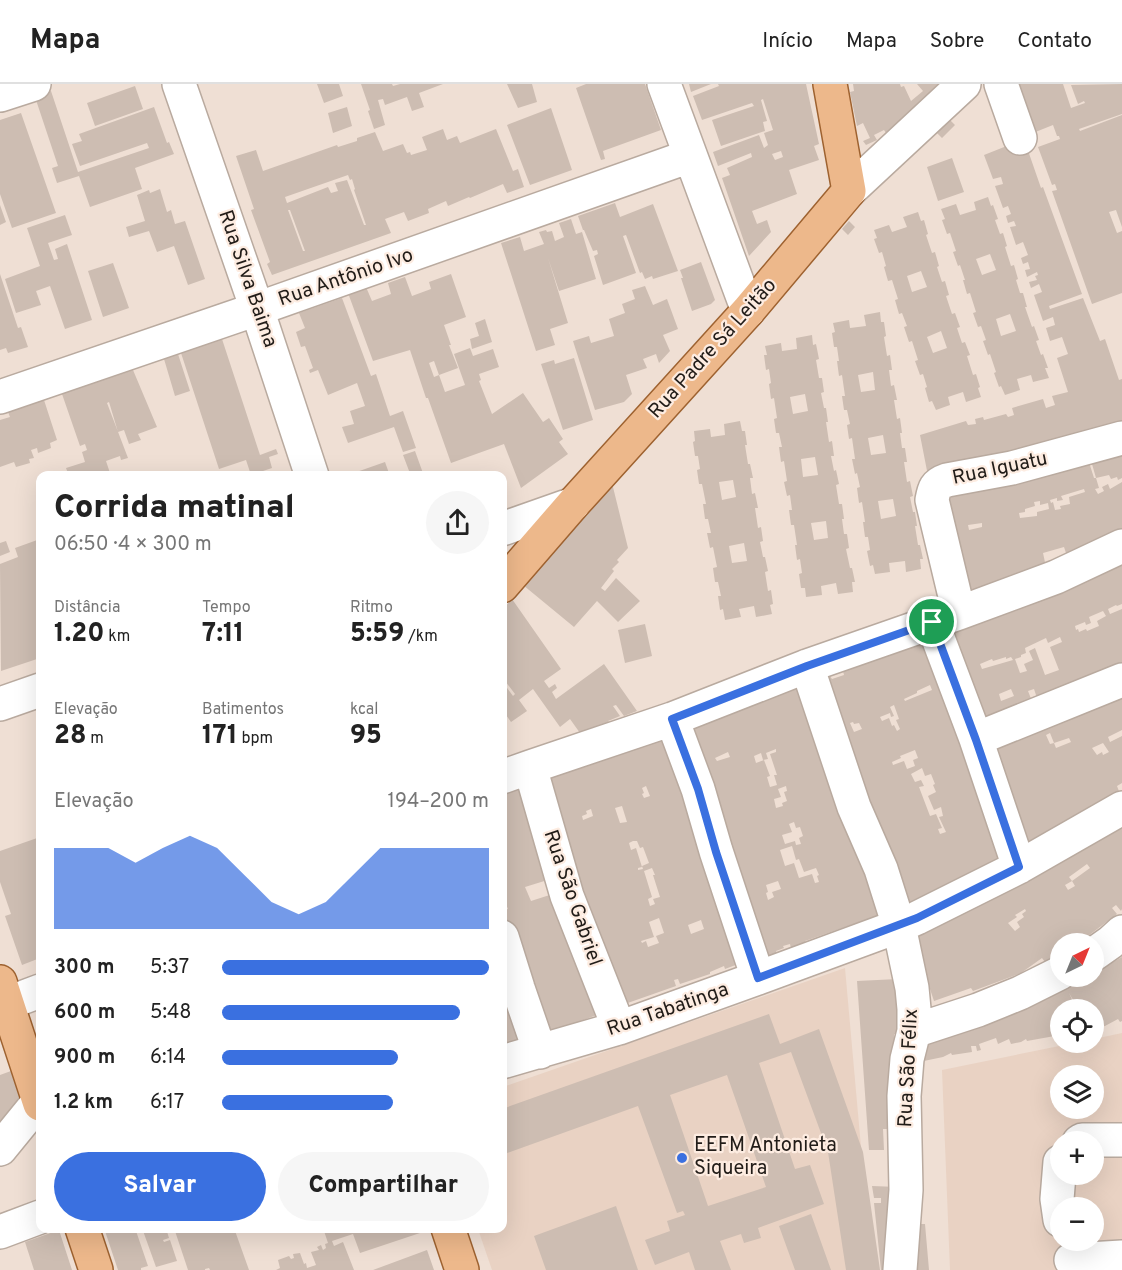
<!DOCTYPE html>
<html lang="pt">
<meta charset="utf-8">
<style>
:root{--surface:#fff;--page:#f6f6f6;--text:#222;--muted:#767676;--line:#e0e0e0;--accent:#3a70e0}
body{margin:0;font-family:Overpass,sans-serif;background:var(--page);color:var(--text);height:100vh;display:flex;flex-direction:column;font-size:22px;white-space:nowrap}
*{box-sizing:border-box;margin:0}
p{font-size:20px;color:var(--muted)}
.icon{flex:none;width:33px;height:33px;fill:none;stroke:currentColor;stroke-width:2;stroke-linecap:round;stroke-linejoin:round}
.map{position:relative;flex:1;overflow:hidden}
.drawer{position:absolute;left:36px;top:387px;width:471px;height:762px;display:flex;flex-direction:column;background:var(--surface);border-radius:12px;box-shadow:0 6px 24px #0002}
.drawer>*{flex:none}
.needle{width:39px;rotate:43deg}
.controls{position:absolute;left:1050px;top:849px;display:grid;gap:12px}
.controls a{display:grid;place-items:center;width:54px;height:54px;border-radius:50%;background:var(--surface);box-shadow:0 6px 24px #0002;font-size:30px}
.pin{position:absolute;display:grid;place-items:center;width:51px;height:51px;color:#fff;margin:-26px;border:3px solid #fff;border-radius:50%;box-shadow:0 2px 6px #0007}
.round{display:grid;place-items:center;flex:none;width:63px;height:63px;border-radius:32px;background:var(--page)}
.headline{display:flex;align-items:center;justify-content:space-between;height:102px;padding:0 18px}
h1{font-size:33px;font-weight:800;line-height:45px}
.stats{display:grid;grid-template-columns:repeat(3,1fr);gap:9px;height:102px;padding:6px 18px}
.stats div{display:grid;align-content:center}
.stats b{font-size:26px;font-weight:800}
.stats small{font-size:16px;font-weight:400}
.stats p{font-size:16px}
.chart{height:168px;padding:12px 18px}
.chart p{display:flex;justify-content:space-between}
.chart svg{width:100%;height:108px;margin-top:6px;fill:var(--accent);opacity:.7}
.action{display:flex;gap:12px;margin-top:auto;padding:12px 18px}
.action a{flex:1;height:69px;border-radius:36px;background:var(--accent);color:#fff;font-size:24px;font-weight:800;line-height:69px;text-align:center}
.action a+a{background:var(--page);color:var(--text)}
ul{padding:0 18px;list-style:none;font-size:20px}
li{display:grid;grid-template-columns:96px 72px 1fr;align-items:center;height:45px}
li i{height:15px;border-radius:8px;background:var(--accent)}
header{display:flex;align-items:center;gap:36px;box-sizing:border-box;height:84px;padding:0 30px;background:var(--surface);border-bottom:2px solid var(--line)}
header strong{font-size:28px}
nav{display:flex;gap:33px;margin-inline-start:auto;font-size:21px}
.map>svg:first-child{display:block}
</style>
<header>
<strong>Mapa</strong>
<nav><a>Início</a><a>Mapa</a><a>Sobre</a><a>Contato</a></nav>
</header>
<div class="map">
<svg width="1122" height="1186" viewBox="0 0 1122 1186">
<rect width="100%" height="100%" fill="#efdfd4"/>
<path fill="#e9d2c3" fill-rule="evenodd" d="M845 884 872 1186H492L478 1145 502 1144 503 1003Z
M1122 949V1186H950L942 986 1074 959 1094 958V955ZM1060 992H1094V1024H1060ZM1060 1058H1094V1090H1060ZM1060 1124H1094V1156H1060Z"/>
<path fill="#cdbdb2" fill-rule="evenodd" d="M317 0H339L343 12 324 19Z
M361 0H392L393 2 400 0H443L419 9 424 23 412 27 407 13 385 21 383 15 378 16 385 41 374 45 368 27 370 26Z
M507 0H532L537 18 518 24Z
M586 0H645L661 46 603 67 605 75 601 76 576 4Z
M689 0H711L691 8Z
M718 0H806L819 60 814 62 819 76 789 86 797 110 752 127 757 140 767 136 771 148 749 172 722 94 730 91 727 84 752 73 751 69 718 82 713 68 759 51 764 64 768 61 764 49 773 46 763 15 761 16 767 37 763 38 765 47 721 62 712 36 754 22 752 19 702 36 693 12 719 2ZM781 67 783 73 775 76 772 70Z
M853 0H900L901 3 904 2 911 17 923 7 917 0H943L917 28 898 38 900 42 886 49 884 46 874 51 877 56 866 61 863 57 870 54 863 39 857 42 850 8 854 7Z
M1016 0H1063L1071 24 1085 19 1084 17 1078 20 1071 1 1122 0V30L1079 45 1080 47 1122 31V143L1116 126 1109 128 1117 149 1122 147V209L1092 220 1052 107 1057 106 1055 100 1052 101 1038 63 1060 55 1059 52H1057L1053 41 1033 49Z
M135 2 143 25 95 42 87 19Z
M51 7 78 88 149 64 147 59 80 82 72 60 82 57 79 50 154 23 167 59 169 58 174 70 135 84 142 105 90 123 79 92 57 99 52 84 58 82 35 13Z
M347 23 352 42 333 49 328 29Z
M551 24 572 86 530 101 507 41Z
M21 29 56 129 12 144 0 110V36Z
M949 35 955 41 942 54 936 48Z
M443 45 447 56 457 52 460 59 496 45 513 87 518 85 524 103 507 109 503 100 470 114 469 113 448 122 446 117 428 125 429 129 408 137 404 128 385 135 391 149 272 191 267 180 270 178 251 126 254 125 236 72 256 66 263 87 337 61 338 63 357 57V54L375 48 383 67 403 60 407 69 410 68 411 71 427 66 422 53ZM348 91 350 96 352 95 355 105 354 106 366 141H364L347 96 335 99 338 107 331 109 328 103 287 119 285 113ZM288 126H290L305 167H303Z
M1024 55 1041 104 1043 103 1082 210 1049 222 1050 225 1083 214 1100 257 1105 255 1119 296 1122 295V344L929 397 920 351 966 337 968 341 976 340 975 335 983 333 984 336 1006 330 1008 333 1014 331 1012 324 1043 315 1046 324 1055 321 1052 312 1068 308 1057 274 1068 270 1062 253 1050 257 1046 244 1055 241 1053 233 1043 237 1034 211 1042 208 1039 200 1031 204 1029 198 1037 196 1035 192 1038 191 1037 188 1027 193 1025 186 1030 185 1028 178 1023 180 1021 174 1028 171 1023 158 1016 161 1010 143 1016 142 1014 137 1008 139 1006 132 1011 130 1008 122 1003 124 995 102 1003 100 1001 93 993 95 984 71Z
M952 74 964 108 938 117 927 83Z
M160 105 167 128 171 126 175 140 185 137 205 195 188 201 174 162 157 168 149 147 129 153 126 143 145 137 137 111 149 106 150 109Z
M988 113 991 122 993 121 998 135 995 136 1000 150 1003 149 1007 162 1005 163 1011 182 1014 181 1018 195 1016 196 1020 209H1023L1027 223H1025L1032 243 1034 242 1039 256 1036 257 1041 271 1043 270 1048 284H1045L1049 294 1033 298 1031 291 1017 295 1020 306 1005 311 1001 302 999 303 994 289 996 288 990 270 988 271 983 257 986 256 981 242 978 243 973 229 976 228 970 209 967 210 963 196H965L960 181 958 182 953 168 956 167 950 149 947 150 942 136 945 135 941 125 956 120 960 131 976 126 974 118ZM990 170 996 186 982 191 976 175ZM1010 230 1016 247 1001 252 996 235Z
M615 119 620 133 653 120 678 187 653 195 652 192 645 195 642 188 640 189 626 151 623 152 636 189 603 201 594 172 598 170 597 166 593 167 584 146H583L578 132Z
M0 121 6 138 0 141Z
M918 128 921 137 924 136 928 150 926 151 932 169 935 168 939 182 937 183 942 198 945 197 949 211 946 212 952 230 955 229 960 243 957 244 962 259 965 258 970 271 967 272 973 291 976 290 980 303 978 304 981 313 966 318 963 308 948 313 950 321 936 326 932 317 929 318 925 304 927 303 923 290 920 291 915 277 918 276 912 257 909 258 904 243 907 242 902 229 899 230 895 216 898 215 892 196 888 197 884 183 886 182 882 168 879 169 874 155 877 154 874 146 889 141 892 148 907 143 903 133ZM921 187 927 203 912 208 907 192ZM941 247 947 264 933 269 927 253Z
M65 131 72 151 48 159 54 176 58 175 55 165 67 160 92 236 65 245 50 202 36 207 41 221 16 229 5 195 40 182 27 144Z
M571 135 576 150 582 148 596 195 559 207 548 174 568 239 550 245 555 261 536 267 501 159 520 153 524 167 544 160 539 148 546 146 547 148 552 147 555 157 564 153 559 139Z
M849 137 855 143 848 151 842 145Z
M701 178 715 216 711 220 692 227 681 194H683L680 186Z
M113 179 129 224 103 233 88 187Z
M0 190 18 244 21 243 28 263 8 269 6 264 0 266Z
M451 190 466 233 444 241 451 261H449L458 284 439 291 434 277 429 279 434 293 439 291 445 308 465 301 454 270 470 264 473 272 493 265 499 283 479 290 481 296 479 297 492 330 523 309 543 338 549 334 563 355 559 358 568 370 521 404 504 360 451 379 428 314H426L410 266 373 277 348 209 366 203 372 217 391 210 388 199 405 193 412 212 431 205 429 198Z
M645 202 653 221 667 215 678 245 663 251 670 267 659 279 656 270 643 275 647 284 626 291 632 310 624 318 595 326 573 257 589 252 591 259 614 252 609 235 625 229 622 220 635 215 632 206Z
M342 214 371 292 376 290 390 332 403 327 416 364 403 368 394 343 348 359 342 343 354 340 350 327 365 322 357 299 328 311 318 286 310 289 309 286 313 284 305 262 301 263 296 248 305 244 299 229Z
M880 228 881 238H884L886 252 884 253 887 272 890 271 892 286H889L891 302 894 301 897 316H894L897 335 900 334 902 349H900L902 364H905L907 378H904L907 398 910 397 913 412 910 413 913 428H915L917 442H915L918 461H920L923 475H920L921 485 906 488 905 477 889 479 890 488 875 490 873 481 870 482 867 467 870 466 868 453H865L863 438H865L862 418 859 419 857 404 860 403 857 389 855 390 852 375H855L852 354 849 355 847 341 850 340 847 326H844L842 312H845L842 291 839 292 837 277H839L837 263H834L832 249 835 248 833 239 849 236 850 244 866 242 864 231ZM873 288 875 306 861 308 858 291ZM883 351 886 369 871 371 868 354ZM893 415 896 432 881 435 878 417Z
M485 235 492 258 472 265 470 255 479 252 475 239Z
M812 251 813 261 816 260 819 275 816 276 819 294H822L824 308 821 309 824 324H826L828 338H826L829 358 832 357 834 372H831L834 387 836 386 839 400 836 401 839 420H842L844 435H842L844 450H847L849 464 846 465 850 484H852L855 498H852L853 508 838 510 836 499 821 502 822 511 806 513 805 504H801L799 490 802 489 800 475 797 476 795 461H797L794 441H791L789 426H792L790 411 787 412 784 398 787 397 784 377 781 378 779 363H782L779 349H776L774 335 777 334 774 314 771 315 769 300 771 299 769 285 766 286 764 271H767L765 262 781 259 782 267 797 265 796 254ZM805 310 808 327 793 330 790 313ZM815 373 818 391 803 393 801 375ZM826 437 828 454 814 456 811 439Z
M222 255 260 371 276 365 278 370 269 373 272 384 251 391 246 376 219 385 181 269Z
M178 270 190 307 175 312 164 275Z
M574 274 593 336 563 346 541 280 554 276 555 280Z
M133 286 157 343 138 350 141 356 129 360 124 346 118 348 109 318 107 319 128 374 121 376 120 372 106 377 111 392H69L66 384 85 378 82 368 87 366 85 360 80 362 62 310Z
M44 316 57 356 50 359 51 364 46 366 38 369 37 364 31 366 34 374 29 375 30 379 16 383 14 378 0 383V336L10 333 8 328Z
M740 337 742 347H745L747 361H745L748 380H750L753 394H750L752 410 755 409 758 424H755L758 444 761 443 763 457 760 458 763 473H765L768 487 765 488 768 507 771 506 773 520 770 521 772 530 756 533 754 522 739 525 741 533 725 536 723 525 720 526 718 512H721L718 498H715L713 484 717 483 713 463 710 464 707 449H711L708 435H705L703 420H706L702 400H699L697 386 700 385 698 372H695L693 358 695 357 694 347 710 345 711 353 725 351 724 340ZM733 396 736 413 722 416 719 398ZM744 459 747 477 732 479 729 462Z
M1122 355V394L1118 396 1117 393 1111 395 1109 391 1096 394 1088 366Z
M415 367 424 392H411L403 371Z
M1087 372 1094 394H1096L1099 404 1095 405 1098 410 1104 407 1102 403 1108 400 1110 405 1122 398V448L1067 472 1064 463 1043 469 1046 483 1031 485 1032 490 970 512 940 404ZM1084 405 1085 408 1069 413 1070 420 1060 422 1061 425 1055 426 1053 418 1051 419 1050 416 1057 414V417L1063 416 1061 412ZM1040 417V421L1048 419 1049 425 1037 428V432L1020 434 1019 429 1025 428V425L1035 422 1034 418ZM982 439V443L969 446 968 441Z
M385 378 390 392H348V391Z
M612 399 628 464 617 476 619 478 612 485 614 487 601 504 605 507 616 494 640 517 618 538 597 517 574 543 523 501Z
M40 455V574L1 587 0 480 18 473 15 464Z
M6 457 10 468 0 472V459Z
M1122 471V520L1117 522 1116 521 1108 525 1110 530 1122 525V590L1040 623 1034 605 1028 607 1035 625 988 644 980 624H982L975 604 971 606 950 547ZM1103 527 1106 532 1097 537 1099 542 1087 547 1086 545 1079 548 1078 545 1076 546 1075 542 1085 538 1086 541 1091 539 1089 533ZM1060 553 1062 558 1050 563 1059 586 1045 591 1035 564 1029 567 1033 576 1024 580 1027 587 1020 589 1015 575 1021 573V571L1026 569 1025 564 1046 554 1048 559ZM1006 573V575L1011 573 1013 576 982 585 980 580 992 575 993 577ZM1011 605 1014 612 1001 617 999 610Z
M512 515 561 585 544 597 549 604 555 600 557 604 552 608 556 615 604 580 637 627 624 632 616 621 613 622 620 632 608 637 609 638 580 649 570 635 560 643 533 605 519 616 527 627 511 638 506 631 502 634V597L513 612 515 610 502 593V526Z
M645 540 652 572 625 579 618 546Z
M930 553 1011 772 907 821 841 654 848 651 846 645 839 648 818 597 830 592 832 595 844 591 843 587ZM930 601 932 606 905 617 904 615 917 609V607ZM894 621 899 635 896 636 900 645 897 647 894 641 892 642 889 634 882 637 880 633 890 629 891 633 894 632 890 623ZM853 638 854 640 859 639 862 645 854 648 850 639ZM915 666 918 674 913 676 915 682 907 685 904 677 893 681 892 678 901 674 900 672ZM922 684 925 692 931 690 935 700 933 701 936 708 928 712 934 726 941 723 943 732 939 733 946 748 940 750 938 745 942 744 936 730 930 732 919 703 924 702 921 696 915 698 911 690Z
M802 601 885 829 805 857V859L791 864 790 860 783 862 784 864 776 867 777 870 760 875 688 638ZM776 665V668L770 670 777 691H774L777 701 770 703 767 693 770 692 764 676 756 679 754 672 761 669 763 676 768 675 766 669ZM728 668 730 673 717 677 715 674ZM786 702 787 707 784 708 787 717 782 719 783 722 776 724 774 715 781 713 778 705ZM794 738 796 744 800 743 803 752 799 754 801 760 796 761 795 757 785 760 782 751 792 748 789 740ZM792 762 796 776 799 775 804 788 816 784 819 791 817 792 819 798 815 799 812 790 799 794 794 779 785 782 780 766ZM778 797 781 805 772 808 774 813 768 816 766 809 768 808 766 801Z
M1122 603V646L1108 653 1110 658 1122 652V699L1117 702 1120 710 1028 759 989 654ZM1050 649 1054 659 1069 654 1071 658 1056 664 1054 659 1050 660 1046 651ZM1103 659 1109 668 1103 671 1102 668 1097 671 1092 664Z
M665 646 741 879 725 885 724 882 710 888V890L680 900 678 895 674 896 676 902 622 921 543 692 574 680 576 686 589 681 587 675ZM646 702 650 712 644 714 642 710 644 709 642 704ZM622 722 627 738 620 739 615 724ZM591 725 593 732 583 736 582 732 587 730 586 727ZM633 757H637L640 764 643 763 649 779 642 782 643 785 638 786V784L642 783 636 764 631 766 629 759ZM652 784 655 791H653L660 813 653 815 655 820 650 822 648 815 652 813 644 787ZM659 834 664 849 656 852 659 859 648 863 646 857 642 859 641 857 654 853 649 838ZM701 836 704 845 691 850 688 841Z
M523 698 554 794 525 803 531 817 559 808 599 930 540 953 502 830V827L508 825 502 811V704Z
M1122 733V825L1121 827 1116 821 1112 824 1117 830 1084 855 1082 852 1072 860H1060V867L1045 878 1042 874 1021 889 973 907 971 904 934 917 910 845ZM1087 780 1090 784 1072 797 1075 802 1068 806 1065 801 1072 797 1069 793ZM1025 825 1026 827 1022 830 1024 833 1017 838 1020 843 1015 847 1008 839 1017 833 1015 831Z
M40 753V874L22 881 5 832 11 830 0 798V767Z
M1110 873 1113 878 1122 873V937L1120 938 1118 935 1105 942 1094 945V926H1079L1069 909 1077 926H1060V946L1059 947 1060 951 1027 957 1026 955 1021 958 1011 960 1009 955 998 960 996 954 979 960 981 966 977 967 976 962H971L972 968 952 971 951 969 943 973 919 978 922 959 1073 892H1094V882Z
M502 874 529 955 502 964Z
M898 895 899 951 894 950 896 1045H883L884 1066H869L857 897Z
M769 930 780 960 819 945 863 1068 880 1186H846L828 1068 791 968 759 979 795 1085 810 1081 824 1120 758 1144 761 1154 744 1159 741 1150 720 1157 731 1186H695L689 1168 655 1181 645 1156 670 1147 667 1137 685 1131 683 1127 677 1129 638 1022 502 1071V1025ZM727 991 766 1103 708 1122 670 1011Z
M11 987 22 1019 0 1040V991Z
M872 1102 898 1103 896 1186H881L874 1119H881V1114H874Z
M616 1122 638 1186H546L534 1152Z
M811 1130 831 1186H795L779 1142Z
M917 1140H925L929 1186H913Z
M104 1144H135L148 1182 141 1184V1186H118Z
M142 1144H166L169 1154 163 1156 164 1158 170 1156 177 1177 156 1183Z
M174 1144H234L249 1186H210L209 1184 205 1185V1186H188Z
M323 1144H365V1146L370 1144H419L420 1149 360 1169 353 1150 332 1157 334 1162 343 1158 354 1186H276L280 1184 278 1176 289 1172 291 1175 294 1174 293 1170 300 1169 304 1180 306 1179 307 1184 316 1181 311 1168 319 1166 317 1163 321 1161 323 1166 326 1164 325 1160 328 1159Z
M59 1146 72 1186H34L25 1158Z
M427 1166 434 1186H373Z"/>
<g fill="none" stroke-linecap="round" stroke-linejoin="round">
<g stroke="#b9aa9f" stroke-width="36">
<path id="minor" d="M179 0 257 225 312 392
M664 0 748 227
M1001 0 1020 54
M0 11 34 0
M849 107 964 0
M0 313 257 225 690 72
M502 445 573 420
M959 529 932 416C934 405 935 400 947 396L1012 384 1122 354
M932 538 976 655 1019 783
M807 582 854 723 881 785 899 842 912 904 914 925V947L907 975 904 1012 906 1106 900 1186
M0 620 40 606
M672 635 698 705 716 767 758 894
M976 655 1122 596
M530 683 567 812 619 944
M502 693 530 683 672 635 807 582 959 529 1056 493 1122 462
M502 853 518 904 540 968
M1094 870 1111 858 1122 848
M0 922 40 907
M914 947 978 926 1020 909 1060 889
M502 978 619 944 758 894 899 842 917 834 1019 783 1122 724
M1079 1058 1082 1056H1122
M0 1065 40 1016
M1060 1078 1057 1115 1060 1136
M0 1148 40 1133
M1071 1176 1122 1173"/>
</g>
<g stroke="#9e6230" stroke-width="36">
<path id="major" d="M502 502 573 420 748 227 849 107 830 0
M0 898 40 1020
M82 1144 96 1186
M448 1144 462 1186"/>
</g>
<use href="#minor" stroke="#fff" stroke-width="33"/>
<use href="#major" stroke="#edb88b" stroke-width="33"/>
</g>
<g fill="none" stroke-linecap="round" stroke-linejoin="round">
<g stroke="#fff" stroke-width="12">
<path id="route" d="M932 538 976 656 1019 783 917 834 758 894 716 768 698 705 672 635 807 582Z"/>
</g>
<use href="#route" stroke="#3a70e0" stroke-width="8"/>
</g>
<circle fill="#3a70e0" stroke="#fdece1" stroke-width="2" cx="682" cy="1074" r="6"/>
<g text-anchor="middle" dominant-baseline="central" stroke-width="4.5" stroke-linejoin="round" paint-order="stroke">
<g font-size="20" fill="#211c18" stroke="#fdece1">
<text transform="translate(346 194) rotate(-19)">Rua Antônio Ivo</text>
<text transform="translate(247 195) rotate(71)">Rua Silva Baima</text>
<text transform="translate(713 265) rotate(-48)">Rua Padre Sá Leitão</text>
<text transform="translate(1000 385) rotate(-12)">Rua Iguatu</text>
<text transform="translate(572 814) rotate(71)">Rua São Gabriel</text>
<text transform="translate(668 926) rotate(-19)">Rua Tabatinga</text>
<text transform="translate(909 984) rotate(-87)">Rua São Félix</text>
</g>
<g font-size="20" fill="#211c18" stroke="#fdece1" text-anchor="start">
<text x="694" y="1062">EEFM Antonieta<tspan x="694" dy="23">Siqueira</tspan></text>
</g>
</g>
</svg>
<div class="controls">
<a><svg class="needle" viewBox="-14 -14 28 28"><path d="M0-13l5 13h-10z" fill="#e53935"/><path d="M0 13l5-13h-10z" fill="#767676"/></svg></a>
<a><svg class="icon" aria-label="locate" viewBox="0 0 24 24"><circle cx="12" cy="12" r="6"/><path d="M12 2v4M12 18v4M2 12h4M18 12h4"/></svg></a>
<a><svg class="icon" aria-label="layers" viewBox="0 0 24 24"><path d="M12 4l9 5-9 5-9-5zM3 14l9 5 9-5"/></svg></a>
<a>+</a>
<a>−</a>
</div>
<div class="pin" style="left:932px;top:538px;background:#1e9e55"><svg class="icon" aria-label="arrive" viewBox="0 0 24 24"><path d="M6 21V4h12l-3 4 3 4H6"/></svg></div>
<section class="drawer">
<div class="headline"><div><h1>Corrida matinal</h1><p>06:50 · 4 × 300 m</p></div><a class="round"><svg class="icon" aria-label="share" viewBox="0 0 24 24"><path d="M12 15V3M7 8l5-5 5 5M5 13v7h14v-7"/></svg></a></div>
<div class="stats">
<div><p>Distância</p><b>1.20<small> km</small></b></div>
<div><p>Tempo</p><b>7:11</b></div>
<div><p>Ritmo</p><b>5:59<small> /km</small></b></div>
</div>
<div class="stats">
<div><p>Elevação</p><b>28<small> m</small></b></div>
<div><p>Batimentos</p><b>171<small> bpm</small></b></div>
<div><p>kcal</p><b>95</b></div>
</div>
<div class="chart"><p><span>Elevação</span>194–200 m</p>
<svg viewBox="0 0 160 44" preserveAspectRatio="none"><path d="M0 44V11L10 11L20 11L30 17L40 11L50 6L60 11L70 22L80 33L90 38L100 33L110 22L120 11L130 11L140 11L150 11L160 11V44z"/></svg>
</div>
<ul>
<li><b>300 m</b>5:37<i style="width:100%"></i></li>
<li><b>600 m</b>5:48<i style="width:89%"></i></li>
<li><b>900 m</b>6:14<i style="width:66%"></i></li>
<li><b>1.2 km</b>6:17<i style="width:64%"></i></li>
</ul>
<div class="action"><a>Salvar</a><a>Compartilhar</a></div>
</section>
</div>
